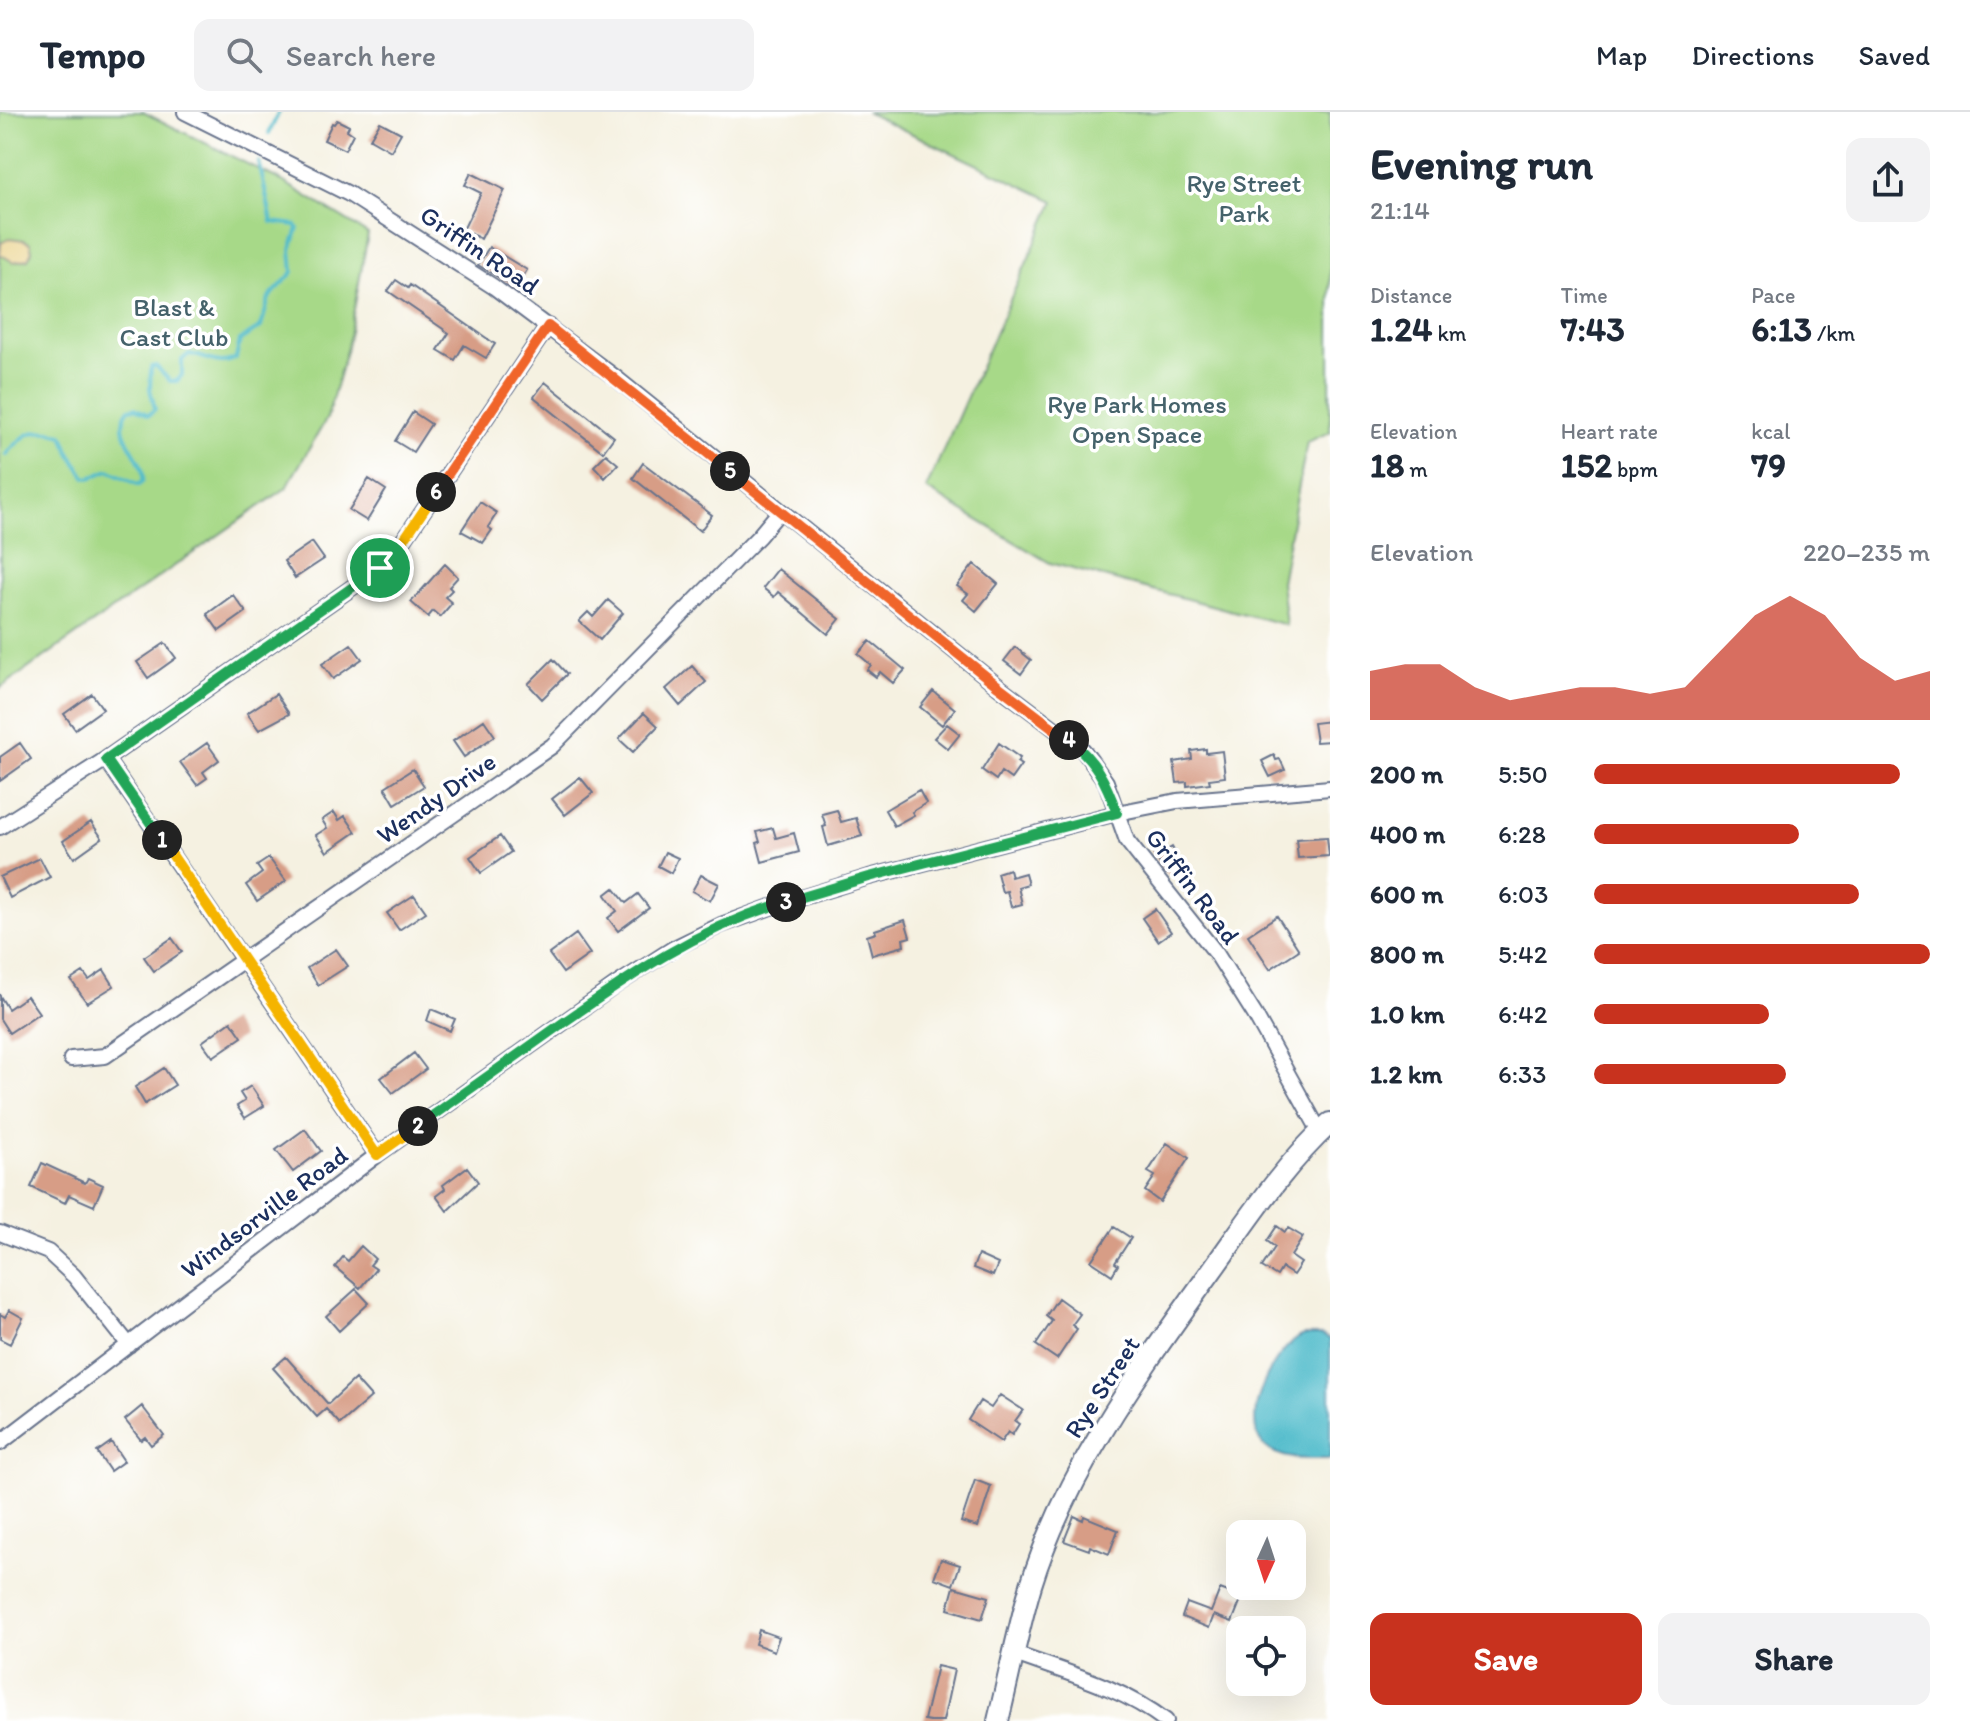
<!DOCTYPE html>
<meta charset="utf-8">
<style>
:root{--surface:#fff;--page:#f2f2f3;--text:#1f2937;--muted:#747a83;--line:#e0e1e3;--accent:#c8321e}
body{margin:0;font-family:Itim,sans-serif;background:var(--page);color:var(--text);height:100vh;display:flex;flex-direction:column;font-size:30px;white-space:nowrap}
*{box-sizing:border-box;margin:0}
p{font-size:26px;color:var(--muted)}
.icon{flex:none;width:44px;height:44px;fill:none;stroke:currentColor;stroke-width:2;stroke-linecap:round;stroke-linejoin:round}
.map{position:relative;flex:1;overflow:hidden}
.sheet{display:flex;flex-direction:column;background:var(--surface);width:640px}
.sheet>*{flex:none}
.needle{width:52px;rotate:183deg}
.tools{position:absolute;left:1226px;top:1408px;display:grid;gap:16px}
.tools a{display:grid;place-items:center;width:80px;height:80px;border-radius:16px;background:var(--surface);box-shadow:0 8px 32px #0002;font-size:40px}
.pin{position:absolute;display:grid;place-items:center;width:68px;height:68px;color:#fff;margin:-34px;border:4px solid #fff;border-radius:50%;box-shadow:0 2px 8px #0007}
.km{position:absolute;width:40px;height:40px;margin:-20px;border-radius:50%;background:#222;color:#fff;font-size:22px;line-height:40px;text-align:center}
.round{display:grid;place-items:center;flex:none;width:84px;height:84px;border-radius:16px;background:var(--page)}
.headline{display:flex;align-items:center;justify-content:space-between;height:136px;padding:0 40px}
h1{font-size:44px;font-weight:700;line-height:60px}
.figures{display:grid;grid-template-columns:repeat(3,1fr);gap:12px;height:136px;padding:8px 40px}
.figures div{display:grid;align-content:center}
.figures b{font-size:34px;font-weight:700}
.figures small{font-size:22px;font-weight:400}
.figures p{font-size:22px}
.chart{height:224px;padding:16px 40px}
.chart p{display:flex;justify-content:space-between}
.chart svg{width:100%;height:144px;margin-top:8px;fill:var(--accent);opacity:.7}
.primary-button{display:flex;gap:16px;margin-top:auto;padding:16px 40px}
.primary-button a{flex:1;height:92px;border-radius:16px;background:var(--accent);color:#fff;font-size:32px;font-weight:700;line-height:92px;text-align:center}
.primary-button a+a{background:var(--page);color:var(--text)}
ul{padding:0 40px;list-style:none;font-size:26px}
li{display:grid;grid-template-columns:128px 96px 1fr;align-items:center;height:60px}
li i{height:20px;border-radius:10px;background:var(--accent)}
header{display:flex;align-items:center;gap:48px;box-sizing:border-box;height:112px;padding:0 40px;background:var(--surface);border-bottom:2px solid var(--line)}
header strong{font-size:38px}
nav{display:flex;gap:44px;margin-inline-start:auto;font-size:28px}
.search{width:560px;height:72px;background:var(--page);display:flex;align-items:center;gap:20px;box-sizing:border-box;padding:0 28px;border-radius:16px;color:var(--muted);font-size:30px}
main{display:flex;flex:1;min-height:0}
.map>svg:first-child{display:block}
</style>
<header>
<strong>Tempo</strong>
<div class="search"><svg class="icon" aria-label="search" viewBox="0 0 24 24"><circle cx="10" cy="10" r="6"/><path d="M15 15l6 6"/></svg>Search here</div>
<nav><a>Map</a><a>Directions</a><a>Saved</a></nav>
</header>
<main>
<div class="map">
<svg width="1330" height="1609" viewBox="0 0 1330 1609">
<rect width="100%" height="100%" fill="#fff"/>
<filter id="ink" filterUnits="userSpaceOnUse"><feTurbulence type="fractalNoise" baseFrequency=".0125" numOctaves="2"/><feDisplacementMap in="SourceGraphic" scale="16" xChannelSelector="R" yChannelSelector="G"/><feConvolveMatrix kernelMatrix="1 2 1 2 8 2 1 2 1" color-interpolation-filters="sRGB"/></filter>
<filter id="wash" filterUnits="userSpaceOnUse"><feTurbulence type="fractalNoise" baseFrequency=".006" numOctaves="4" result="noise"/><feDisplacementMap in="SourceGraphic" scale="32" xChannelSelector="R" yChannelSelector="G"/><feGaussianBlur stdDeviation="1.8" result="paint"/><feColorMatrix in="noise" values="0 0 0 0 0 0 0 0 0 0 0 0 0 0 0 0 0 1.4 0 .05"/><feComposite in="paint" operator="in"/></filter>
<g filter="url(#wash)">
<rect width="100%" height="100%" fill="#f5f1e1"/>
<path fill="#a7d988" stroke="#618473" stroke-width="2" d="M0 0H143L282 69 368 122 347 235 327 306 286 376 0 576Z
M866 0H1330V320L1307 330 1281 470 1286 513 1050 451 926 377 1054 89Z"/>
<path fill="#eeda9e" stroke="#84847e" stroke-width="2" d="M10 126 24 128 30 131 32 139 28 147 13 150 0 142 1 131Z"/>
<path fill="#50bbcb" stroke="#367594" stroke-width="2" d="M1304 1223H1322L1330 1227V1347C1309 1347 1281 1349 1264 1334 1238 1308 1274 1234 1304 1223Z"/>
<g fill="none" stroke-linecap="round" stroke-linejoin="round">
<path stroke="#50bbcb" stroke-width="4" d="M269 21 279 0
M6 343C25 320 34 315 63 323L69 339 85 365 90 366 109 358 139 373 143 369C146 342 109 323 129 297L135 296 149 303 155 297 150 277 151 255 156 254 170 269H177L182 263V248L189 242C206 244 219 256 236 246L240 228 261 215 269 186 293 160 291 138 298 116 296 113 272 110 259 50"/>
</g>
<g id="blocks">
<path fill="#d79d86" d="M337 8 349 14 347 18 353 22 345 38 324 28 332 11 334 12Z
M380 10 401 21 391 39 370 27Z
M471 61 505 78 481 127 463 118 481 81 465 73Z
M489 135 527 158 516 176 478 153Z
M396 168 408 176 410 173 495 232 486 246 464 233 455 248 438 238 449 221 388 179Z
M545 270 614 325 603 340 534 285Z
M413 300 431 312 413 340 395 329Z
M606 342 618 352 605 366 594 354Z
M643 351 712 403 700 419 633 366Z
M369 367 386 378 367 409 349 398Z
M480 390 497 401 488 415 492 418 483 431 461 419Z
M312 430 324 447 295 466 284 449Z
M445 452 458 465 449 475 452 478 445 485 452 491 440 505 433 499 428 505 411 490Z
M974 452 998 472 976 499 963 488 968 482 957 474Z
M778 457 840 507 828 522 778 480 774 485 763 476Z
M233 483 246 500 219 519 207 502Z
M608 488 623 501 600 528 579 509 588 500 593 505Z
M870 529 905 558 893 571 880 560 876 565 867 558 871 553 858 542Z
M165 531 176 546 148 566 137 550Z
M351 532 362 547 333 567 322 552Z
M1015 535 1031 548 1021 562 1004 549Z
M553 547 567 562 542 587 528 572Z
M692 554 706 570 680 594 666 577Z
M933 579 955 597 942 613 920 595Z
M92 582 103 597 75 617 64 602Z
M276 582 289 602 259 618 247 601Z
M644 601 658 614 633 640 619 627Z
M484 608 495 624 464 645 453 629Z
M1330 609V629L1316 630 1313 611Z
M947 612 960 622 948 637 934 626Z
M20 631 31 647 0 669V645Z
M207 631 219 648 203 660 207 666 197 673 180 650Z
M999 631 1020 646 1017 650 1021 653 1011 667 1001 660 996 668 982 658Z
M1206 637V641L1222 639 1225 665 1209 667 1210 671 1187 674V670L1177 671 1174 650 1192 647 1191 639Z
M1274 643 1276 648 1280 647 1285 658 1270 665 1262 649Z
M413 657 424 674 395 692 385 675Z
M580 665 593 681 565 703 552 687Z
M919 678 926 691 912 700 914 703 894 714 885 698Z
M837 698 841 710 856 706 862 724 828 734 823 715 826 714 822 702Z
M334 700 339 708 345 704 356 720 327 740 316 723 327 716 322 708Z
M91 710 102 726 74 746 63 729Z
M773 716 776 726 794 721 799 740 762 750 757 731 760 730 757 720Z
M500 724 511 740 481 761 470 745Z
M1327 725 1329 744 1298 746 1296 727Z
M1161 732 1165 739 1172 735 1178 746 1172 750 1176 757 1167 762 1151 738Z
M665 740 678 746 671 761 658 754Z
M40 746 50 765 10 786 0 765Z
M269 746 286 769 257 789 246 773 262 761 257 754Z
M1009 757 1011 765 1025 761 1028 772 1018 775 1022 792 1011 795 1007 779 1002 780 997 761Z
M701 763 719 772 710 789 692 779Z
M614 776 626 791 638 782 649 796 618 819 608 806 617 799 605 783Z
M414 783 426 800 399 818 387 801Z
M1155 797 1171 820 1158 829 1142 806Z
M1277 804 1299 838 1270 857 1248 823Z
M905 808 910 825 903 827 904 834 872 843 867 824 876 821 875 818Z
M576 822 590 842 563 861 549 842Z
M172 826 182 840 154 859 144 845Z
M336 837 348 854 318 873 307 856Z
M104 858 114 874 87 891 71 868 83 860 89 868Z
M0 884 8 897 27 884 39 901 9 921 0 907Z
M431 897 455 907 450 919 427 909Z
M231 909 242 925 213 945 202 930Z
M414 941 426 957 393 981 381 966Z
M164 956 175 973 145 992 135 975Z
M251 974 264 994 245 1006 237 994 245 989 240 981Z
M305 1017 321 1039 293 1060 276 1038Z
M1167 1031 1189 1046 1160 1090 1145 1079 1155 1064 1148 1060Z
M42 1051 85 1071 88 1066 103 1073 94 1094 69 1083 65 1091 31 1075Z
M467 1055 478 1070 447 1099 436 1084 445 1077 443 1073Z
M1277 1114 1285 1120 1288 1116 1303 1125 1291 1144 1301 1151 1293 1163 1282 1156 1277 1164 1262 1155 1275 1135 1267 1129Z
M1114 1115 1131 1126 1115 1151 1118 1153 1112 1163 1091 1149Z
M361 1134 375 1147 370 1153 376 1157 360 1176 335 1155 343 1145 348 1149Z
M978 1143 998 1152 993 1164 973 1156Z
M356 1177 369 1191 339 1219 326 1204Z
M1058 1186 1080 1202 1072 1213 1077 1217 1057 1247 1036 1233 1052 1209 1046 1204Z
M9 1198 23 1206 10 1232 0 1227V1202L5 1205Z
M286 1245 328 1292 355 1267 371 1285 340 1312 326 1297 317 1305 273 1256Z
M1000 1283 1023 1298 1015 1309 1019 1312 1012 1323 1008 1320 1001 1330 968 1308 980 1289 991 1296Z
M142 1294 164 1323 151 1333 145 1325 141 1328 125 1308Z
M111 1330 124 1349 110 1359 97 1340Z
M975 1368 991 1374 978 1415 961 1410Z
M1074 1404 1083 1408 1084 1404 1118 1418 1109 1442 1090 1434 1089 1438 1064 1429Z
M941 1447 960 1453 953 1473 934 1466Z
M954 1475 989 1485 982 1507 948 1497Z
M1220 1477 1242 1485 1232 1510 1214 1503 1209 1516 1182 1505 1187 1491 1211 1500Z
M759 1518 779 1525 774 1539 755 1532Z
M937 1554 954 1558 943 1609H930L924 1608Z"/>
</g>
</g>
<g filter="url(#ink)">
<use href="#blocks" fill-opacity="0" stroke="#67738c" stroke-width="2"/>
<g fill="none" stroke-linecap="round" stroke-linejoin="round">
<g stroke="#67738c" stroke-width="18">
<path id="street" d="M185 0 349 82 494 175 616 266 998 574 1083 638 1106 670 1127 729 1216 841 1255 903 1320 1020
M106 647 377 1043
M0 715 106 647 380 456 405 426 548 214
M71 947 105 944 552 634 759 424 780 399
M0 1121 48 1140 74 1164 129 1233
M0 1331 377 1043 616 873 674 836 721 813 768 796 869 765 1117 701 1177 689 1330 676
M1015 1542C1067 1561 1121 1575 1166 1609"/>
</g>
<g stroke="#67738c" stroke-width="24">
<path id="secondary" d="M998 1609C1009 1564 1018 1517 1031 1473 1067 1357 1142 1256 1212 1158 1249 1107 1283 1054 1330 1011"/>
</g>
<use href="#street" stroke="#fff" stroke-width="14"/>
<use href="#secondary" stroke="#fff" stroke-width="20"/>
</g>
</g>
<g fill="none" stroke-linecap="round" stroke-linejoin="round" filter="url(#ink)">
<g stroke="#fff" stroke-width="16">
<path id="split-1" d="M162 728 106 647 380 456"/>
</g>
<g stroke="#fff" stroke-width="16">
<path id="split-2" d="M162 728 377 1043 418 1014"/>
</g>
<g stroke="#fff" stroke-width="16">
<path id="split-3" d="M418 1014C465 981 511 948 557 915 631 863 698 816 786 790"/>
</g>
<g stroke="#fff" stroke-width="16">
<path id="split-4" d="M786 790 869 765 1117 701C1106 670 1095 647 1069 628"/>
</g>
<g stroke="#fff" stroke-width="16">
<path id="split-5" d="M730 359 998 574 1069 628"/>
</g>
<g stroke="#fff" stroke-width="16">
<path id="split-6" d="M436 380 548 214 730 359"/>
</g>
<g stroke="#fff" stroke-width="16">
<path id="split-7" d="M380 456 405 426 436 380"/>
</g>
<use href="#split-1" stroke="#22a559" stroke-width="10"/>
<use href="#split-2" stroke="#f5b400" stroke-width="10"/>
<use href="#split-3" stroke="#22a559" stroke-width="10"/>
<use href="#split-4" stroke="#22a559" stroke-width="10"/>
<use href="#split-5" stroke="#f0652b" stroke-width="10"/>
<use href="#split-6" stroke="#f0652b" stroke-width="10"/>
<use href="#split-7" stroke="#f5b400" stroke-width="10"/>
</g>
<g text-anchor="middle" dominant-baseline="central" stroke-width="7" stroke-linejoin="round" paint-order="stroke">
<g font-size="26" fill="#45626b" stroke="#fff">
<text x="1244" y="71">Rye Street<tspan x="1244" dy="30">Park</tspan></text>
<text x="174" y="195">Blast &amp;<tspan x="174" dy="30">Cast Club</tspan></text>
<text x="1137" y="292">Rye Park Homes<tspan x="1137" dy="30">Open Space</tspan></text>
</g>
<g font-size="26" fill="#1b2f5e" stroke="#fff">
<text transform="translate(480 138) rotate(34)">Griffin Road</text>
<text transform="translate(436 686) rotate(-35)">Wendy Drive</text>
<text transform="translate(1193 774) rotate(53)">Griffin Road</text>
<text transform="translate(264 1100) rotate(-37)">Windsorville Road</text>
<text transform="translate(1102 1275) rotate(-57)">Rye Street</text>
</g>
</g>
</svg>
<div class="tools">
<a><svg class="needle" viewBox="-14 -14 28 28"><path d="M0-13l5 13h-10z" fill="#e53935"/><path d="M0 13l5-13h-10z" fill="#747a83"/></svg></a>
<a><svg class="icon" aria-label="locate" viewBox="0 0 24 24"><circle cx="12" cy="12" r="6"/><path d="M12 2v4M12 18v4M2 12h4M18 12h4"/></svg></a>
</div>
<div class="pin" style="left:380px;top:456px;background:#1e9e55"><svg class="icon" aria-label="arrive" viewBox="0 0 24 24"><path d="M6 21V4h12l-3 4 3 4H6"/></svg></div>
<b class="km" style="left:162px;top:728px">1</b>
<b class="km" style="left:418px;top:1014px">2</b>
<b class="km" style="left:786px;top:790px">3</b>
<b class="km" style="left:1069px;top:628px">4</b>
<b class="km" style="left:730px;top:359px">5</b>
<b class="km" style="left:436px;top:380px">6</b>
</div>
<section class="sheet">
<div class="headline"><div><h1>Evening run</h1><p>21:14</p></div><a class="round"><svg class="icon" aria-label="share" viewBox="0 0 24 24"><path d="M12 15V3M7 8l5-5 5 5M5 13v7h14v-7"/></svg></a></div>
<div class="figures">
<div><p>Distance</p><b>1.24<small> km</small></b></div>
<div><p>Time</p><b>7:43</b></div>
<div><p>Pace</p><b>6:13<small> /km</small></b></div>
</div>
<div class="figures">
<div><p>Elevation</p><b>18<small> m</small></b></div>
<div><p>Heart rate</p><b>152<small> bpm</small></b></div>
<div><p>kcal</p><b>79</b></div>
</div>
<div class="chart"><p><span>Elevation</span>220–235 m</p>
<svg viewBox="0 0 160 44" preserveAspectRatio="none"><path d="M0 44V29L10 27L20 27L30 34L40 38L50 36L60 34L70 34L80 36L90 34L100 23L110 12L120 6L130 12L140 25L150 32L160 29V44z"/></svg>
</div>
<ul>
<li><b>200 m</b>5:50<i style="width:91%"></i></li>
<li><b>400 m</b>6:28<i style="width:61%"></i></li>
<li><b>600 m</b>6:03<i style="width:79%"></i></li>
<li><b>800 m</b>5:42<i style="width:100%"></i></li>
<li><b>1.0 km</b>6:42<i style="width:52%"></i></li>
<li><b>1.2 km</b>6:33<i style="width:57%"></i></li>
</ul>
<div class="primary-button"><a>Save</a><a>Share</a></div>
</section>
</main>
